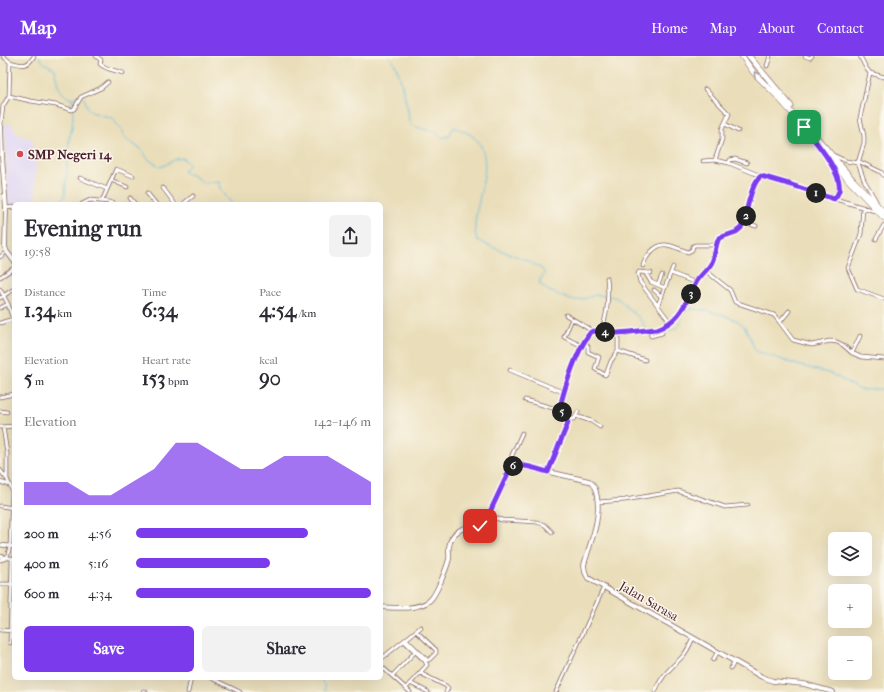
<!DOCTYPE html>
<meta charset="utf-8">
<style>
:root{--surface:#fff;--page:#f2f2f3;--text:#2b2b33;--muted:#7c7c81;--accent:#7c3aed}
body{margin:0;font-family:"IM FELL French Canon",serif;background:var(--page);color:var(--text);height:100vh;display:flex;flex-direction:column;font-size:15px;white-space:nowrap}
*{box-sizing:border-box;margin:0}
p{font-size:13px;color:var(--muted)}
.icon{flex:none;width:22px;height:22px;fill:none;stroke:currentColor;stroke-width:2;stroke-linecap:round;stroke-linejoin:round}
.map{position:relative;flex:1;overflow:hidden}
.sheet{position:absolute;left:12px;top:146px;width:371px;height:478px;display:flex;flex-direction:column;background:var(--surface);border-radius:6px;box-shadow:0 4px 16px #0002}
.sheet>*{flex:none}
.buttons{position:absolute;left:828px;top:476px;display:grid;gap:8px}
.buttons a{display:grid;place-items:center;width:44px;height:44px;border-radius:6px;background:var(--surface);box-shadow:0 4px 16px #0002;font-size:20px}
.pin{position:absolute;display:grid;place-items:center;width:34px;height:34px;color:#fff;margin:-17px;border-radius:8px;box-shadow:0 2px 6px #0006}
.km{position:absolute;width:20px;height:20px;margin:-10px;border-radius:50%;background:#222;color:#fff;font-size:11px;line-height:20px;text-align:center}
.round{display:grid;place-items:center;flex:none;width:42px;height:42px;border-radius:6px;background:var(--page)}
.summary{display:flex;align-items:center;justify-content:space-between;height:68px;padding:0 12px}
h1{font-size:22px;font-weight:700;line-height:30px}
.stats{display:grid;grid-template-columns:repeat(3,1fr);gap:6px;height:68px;padding:4px 12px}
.stats div{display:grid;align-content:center}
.stats b{font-size:20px;font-weight:700}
.stats small{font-size:11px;font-weight:400}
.stats p{font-size:11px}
.chart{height:112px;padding:8px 12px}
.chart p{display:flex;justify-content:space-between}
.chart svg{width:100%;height:72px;margin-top:4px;fill:var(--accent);opacity:.7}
.action{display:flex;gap:8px;margin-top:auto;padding:8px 12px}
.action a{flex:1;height:46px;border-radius:6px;background:var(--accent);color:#fff;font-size:16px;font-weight:700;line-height:46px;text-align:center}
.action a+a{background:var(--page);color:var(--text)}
ul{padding:0 12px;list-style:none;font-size:13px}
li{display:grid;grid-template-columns:64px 48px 1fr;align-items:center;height:30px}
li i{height:10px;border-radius:5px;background:var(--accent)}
header{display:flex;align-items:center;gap:24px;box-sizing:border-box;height:56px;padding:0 20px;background:var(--accent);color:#fff}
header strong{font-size:19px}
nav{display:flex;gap:22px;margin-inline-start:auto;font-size:14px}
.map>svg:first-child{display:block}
</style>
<header>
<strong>Map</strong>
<nav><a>Home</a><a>Map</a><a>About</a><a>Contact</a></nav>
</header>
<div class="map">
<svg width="884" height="636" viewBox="0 0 884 636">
<rect width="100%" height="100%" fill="#fbf7ec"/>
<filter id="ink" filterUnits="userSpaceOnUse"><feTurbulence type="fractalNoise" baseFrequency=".025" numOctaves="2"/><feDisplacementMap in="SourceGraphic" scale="8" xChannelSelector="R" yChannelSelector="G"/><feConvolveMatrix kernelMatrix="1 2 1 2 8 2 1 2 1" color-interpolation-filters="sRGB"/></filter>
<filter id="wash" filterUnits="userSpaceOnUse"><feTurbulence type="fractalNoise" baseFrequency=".012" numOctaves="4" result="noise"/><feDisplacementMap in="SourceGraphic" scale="16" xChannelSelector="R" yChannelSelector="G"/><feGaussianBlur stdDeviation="0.9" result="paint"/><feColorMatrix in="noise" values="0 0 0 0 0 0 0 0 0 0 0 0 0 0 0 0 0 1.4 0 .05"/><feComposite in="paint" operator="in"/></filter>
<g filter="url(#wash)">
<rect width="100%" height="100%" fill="#eadeba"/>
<path fill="#dfd5f5" d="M10 67 17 78 27 82H32L36 109 35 148H14V150L9 151 4 69Z"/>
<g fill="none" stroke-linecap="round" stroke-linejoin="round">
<path stroke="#64bee2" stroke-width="1" d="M39 0C42 8 49 9 55 13 56 26 59 39 72 43L82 38V39
M389 0 394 6 399 18 408 54 409 65 413 70 427 74 436 76 442 82 449 80 454 71C463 75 475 79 480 88 493 112 475 146 475 171 475 175 476 180 477 184L487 189 526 204 542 213 545 218 540 223V228L549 235 571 244H580L596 239 606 240
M84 42 87 51 91 56 112 62 121 73 123 80 127 84 141 93 149 104 161 111 176 103 183 102 189 109 183 115 187 118 192 119 204 127 218 125 220 127 219 131 232 148
M57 148 65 140 69 83 72 72 73 60 72 44
M609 240C621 241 623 249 631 255 637 260 643 264 645 272
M646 276V278H650
M663 277 677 272 681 267 680 261 688 253C700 252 733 260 742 268 747 272 752 289 756 295L801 310 832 318 860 334 884 333
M320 622 325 631V636"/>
</g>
</g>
<g filter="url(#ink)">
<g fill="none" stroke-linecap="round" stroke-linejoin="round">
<g stroke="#82625d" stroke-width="4.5">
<path id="minor" d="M96 0 101 4 100 8C107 14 115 14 123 17
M805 0 810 2 812 0
M860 0 866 12 870 17
M10 6C22 9 27 12 34 0
M767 10 770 0
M705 33 729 58 722 73V83L715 104 729 107 761 120
M9 40 31 45 56 49 72 54 74 53 81 41 101 32 108 26
M1 67 3 50 9 40 10 6 3 0
M725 68 738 75
M833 99 846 105 858 107
M703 105 715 104
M858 105 881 116 884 120
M830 106C836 119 843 130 834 143
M729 107 730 104 735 103 747 107
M858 107 864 87V80L860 62 870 17 884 21
M858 107 864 124 876 145
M80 122 107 133
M111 124 127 131
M163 132 175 148
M147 137 156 148
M130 142 135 148
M102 145 116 113 133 120
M82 148 90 144 109 146 114 148
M183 148 193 140
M863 151 861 178 848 212 857 233 884 243
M6 152 14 151
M744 166 756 170
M876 183 884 169
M0 201 4 198
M643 210C645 201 656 187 667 189 674 190 681 194 688 196L692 194 693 190 695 189H716
M706 215 730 234 735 246 774 259 778 264 793 284 812 289 830 285 837 286 843 289 852 297 861 301 884 303
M645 216 651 226 665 232
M651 217 639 216 638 218 640 226 670 266
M671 217 691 225
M0 221 14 212
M658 229 662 219
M0 233 8 248 14 267
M654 234 662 241
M0 242 14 233
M658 249 673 211
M0 252 8 248
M566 259 589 273 591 276
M572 263 564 281 582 290
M780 266 789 255
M0 267 13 263
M650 273 651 280 662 277
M601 276C608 258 609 241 607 222
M618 277V295L645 304
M584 288 588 290V296L599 301 595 313 605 319 606 318 611 305 618 295
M852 297 860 280
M510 314 565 337
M0 341 14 338
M525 344 553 352H560
M0 355 7 356
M576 360 591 365 600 371
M567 363H574L578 356
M0 371 14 370
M3 371 7 397V423
M510 412 512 399 522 377
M0 414 7 423 12 434 10 490 14 491
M548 416 568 367 560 352C563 338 582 277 596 274 615 281 637 274 657 273 683 264 686 242 699 222 703 216 709 212 712 206 716 198 715 189 719 182L736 176 741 172 754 132 759 121H764L878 156
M0 426 10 429
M598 446 625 444 678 435 725 451 748 449
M0 450 14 452
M488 460 502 464 537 466 545 469 552 476
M0 489 10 490 7 502 0 504
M0 500 14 503
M0 528H14
M0 574 14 575
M406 583 427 604H429L436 597V594L416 575
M404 585 425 605 427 609 406 632
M10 587 12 502
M381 603 421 571
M713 604 717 597
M381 610 410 636
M731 612 734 606
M420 617 446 630 448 632 446 636
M392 620 415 596
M211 622 240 636
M410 627 428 636
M143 635 146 636
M188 636 191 622
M556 636 604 531
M655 636C660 621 671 612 682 601 687 596 690 589 693 582"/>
</g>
<g stroke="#82625d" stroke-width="5.5">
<path id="tertiary" d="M0 67 1 70 2 101 6 152 5 191 7 196 14 205
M381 551C396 552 417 554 429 545 436 540 447 511 449 503 450 499 448 495 449 491 451 475 464 470 478 471L483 468 504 428 510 412 514 410H522L589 425C595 429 596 435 597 441 601 465 590 486 584 509L585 516 588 522 762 621 773 625 804 628 833 636"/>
</g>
<g stroke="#82625d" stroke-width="6">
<path id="primary" d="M742 0 754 17 778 41 804 71 827 101 884 162
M749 0 791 50
M807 70 853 124 884 156"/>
</g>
<use href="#minor" stroke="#fff" stroke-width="3"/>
<use href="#tertiary" stroke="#fff" stroke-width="4"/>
<use href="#primary" stroke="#fff" stroke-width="5"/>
</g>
<defs><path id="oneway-chevron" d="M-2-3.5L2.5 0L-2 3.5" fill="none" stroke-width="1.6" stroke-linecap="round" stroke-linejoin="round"/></defs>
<use stroke="#ae9aa0" href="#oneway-chevron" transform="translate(756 18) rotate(-132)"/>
</g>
<g fill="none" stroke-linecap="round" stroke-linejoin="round" filter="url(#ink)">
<g stroke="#fff" stroke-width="8">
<path id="route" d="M480 470 488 460 511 411C522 407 537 413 548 416L568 367 560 352C564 332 578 291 591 276 597 273 606 277 613 277 627 277 642 274 657 273 681 265 686 245 697 225 701 218 709 213 712 206 716 198 715 189 719 182L736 176 741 172C747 159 750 128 761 120L792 129 834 143C836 141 838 138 839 135 843 117 815 85 804 71"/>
</g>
<use href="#route" stroke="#7c3aed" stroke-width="5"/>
</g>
<circle fill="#d1495b" stroke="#fbf7ec" stroke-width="1.5" cx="20" cy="98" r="4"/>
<g text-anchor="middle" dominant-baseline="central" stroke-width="3" stroke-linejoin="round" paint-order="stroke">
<g font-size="13" font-weight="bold" fill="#4a1f2b" stroke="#fbf7ec" text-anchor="start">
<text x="28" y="98">SMP Negeri 14</text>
</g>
<g font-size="13" fill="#4a1f2b" stroke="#fbf7ec">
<text transform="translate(649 545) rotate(30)">Jalan Sarasa</text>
</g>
</g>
</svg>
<div class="buttons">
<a><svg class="icon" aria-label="layers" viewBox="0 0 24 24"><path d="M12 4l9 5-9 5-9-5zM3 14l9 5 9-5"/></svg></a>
<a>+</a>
<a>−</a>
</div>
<div class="pin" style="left:804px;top:71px;background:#1e9e55"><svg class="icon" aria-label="arrive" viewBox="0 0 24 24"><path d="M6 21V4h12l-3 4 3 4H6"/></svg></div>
<div class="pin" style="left:480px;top:470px;background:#d93025"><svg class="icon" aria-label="check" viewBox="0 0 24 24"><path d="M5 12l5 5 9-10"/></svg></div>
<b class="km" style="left:816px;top:137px">1</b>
<b class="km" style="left:746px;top:160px">2</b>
<b class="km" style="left:691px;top:238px">3</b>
<b class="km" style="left:605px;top:276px">4</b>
<b class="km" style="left:562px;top:356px">5</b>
<b class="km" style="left:513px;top:410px">6</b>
<section class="sheet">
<div class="summary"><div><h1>Evening run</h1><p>19:58</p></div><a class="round"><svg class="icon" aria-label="share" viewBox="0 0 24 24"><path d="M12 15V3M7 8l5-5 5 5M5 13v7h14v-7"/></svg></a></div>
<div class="stats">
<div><p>Distance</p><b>1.34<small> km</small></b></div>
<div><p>Time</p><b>6:34</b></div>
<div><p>Pace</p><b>4:54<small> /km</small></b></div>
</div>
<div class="stats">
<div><p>Elevation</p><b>5<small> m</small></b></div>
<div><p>Heart rate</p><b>153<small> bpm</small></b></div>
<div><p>kcal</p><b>90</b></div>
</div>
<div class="chart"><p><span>Elevation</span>142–146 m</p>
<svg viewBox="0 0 160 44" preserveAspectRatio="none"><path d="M0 44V30L10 30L20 30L30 38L40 38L50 30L60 22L70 6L80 6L90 14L100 22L110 22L120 14L130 14L140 14L150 22L160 30V44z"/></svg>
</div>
<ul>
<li><b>200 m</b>4:56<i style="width:73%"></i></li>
<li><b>400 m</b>5:16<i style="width:57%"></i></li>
<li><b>600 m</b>4:34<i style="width:100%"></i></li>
</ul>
<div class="action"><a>Save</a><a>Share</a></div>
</section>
</div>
